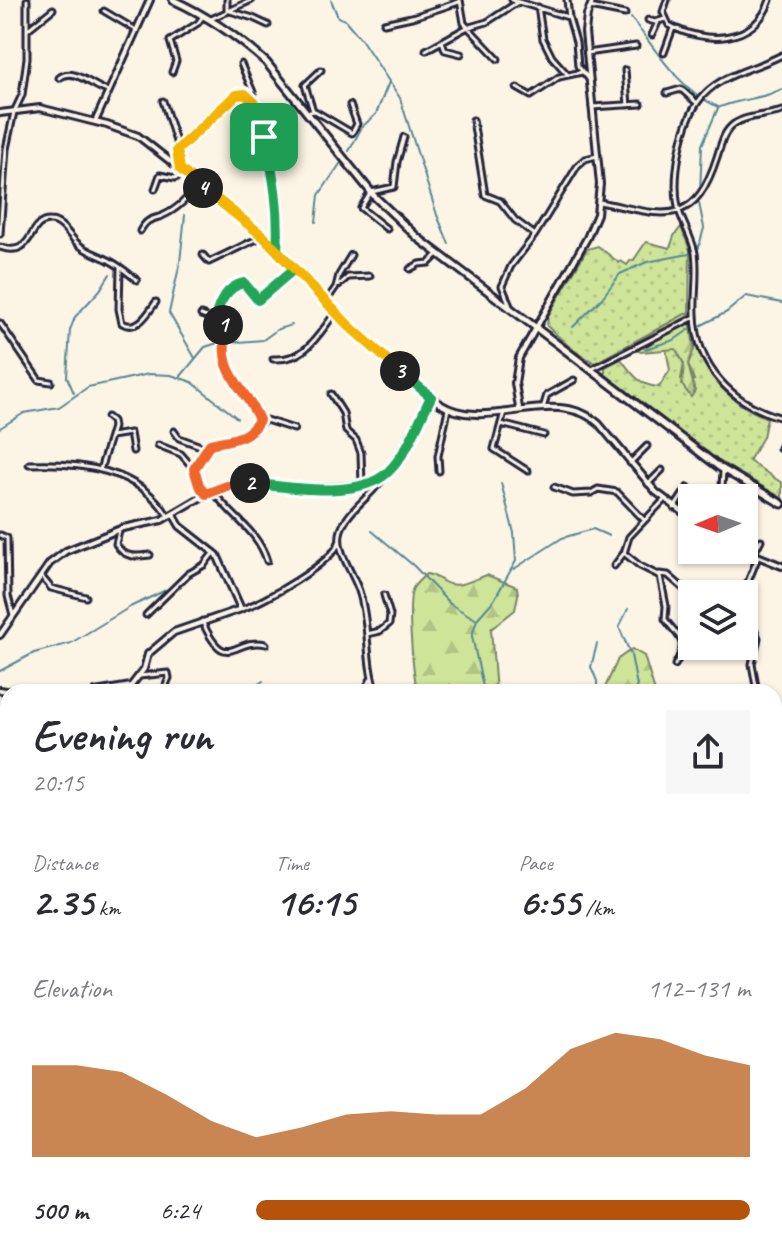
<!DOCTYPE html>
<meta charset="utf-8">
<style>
:root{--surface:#fff;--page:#f7f7f7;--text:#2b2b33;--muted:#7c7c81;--accent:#b45309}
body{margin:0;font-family:Caveat,sans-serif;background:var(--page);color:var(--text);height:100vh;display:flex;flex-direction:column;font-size:30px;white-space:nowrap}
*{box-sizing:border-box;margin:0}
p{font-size:26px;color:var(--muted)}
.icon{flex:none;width:44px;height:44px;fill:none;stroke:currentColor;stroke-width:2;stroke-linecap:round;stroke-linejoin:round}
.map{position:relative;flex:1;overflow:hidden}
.sheet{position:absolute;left:0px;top:684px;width:782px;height:572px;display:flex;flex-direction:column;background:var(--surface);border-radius:24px 24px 0 0;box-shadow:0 2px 6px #0004}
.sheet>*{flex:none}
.needle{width:52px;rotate:268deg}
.tools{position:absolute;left:678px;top:484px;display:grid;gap:16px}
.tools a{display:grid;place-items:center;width:80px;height:80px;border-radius:0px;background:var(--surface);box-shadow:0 2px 6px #0004;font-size:40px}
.pin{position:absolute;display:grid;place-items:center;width:68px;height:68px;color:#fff;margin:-34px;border-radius:16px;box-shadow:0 4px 12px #0006}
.km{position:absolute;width:40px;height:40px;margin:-20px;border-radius:50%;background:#222;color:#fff;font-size:22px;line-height:40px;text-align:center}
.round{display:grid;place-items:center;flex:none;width:84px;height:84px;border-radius:0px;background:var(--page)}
.head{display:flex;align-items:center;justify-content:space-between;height:136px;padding:0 32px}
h1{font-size:44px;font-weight:800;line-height:60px}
.metrics{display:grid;grid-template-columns:repeat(3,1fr);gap:12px;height:136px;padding:8px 32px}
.metrics div{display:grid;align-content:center}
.metrics b{font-size:40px;font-weight:800}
.metrics small{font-size:22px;font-weight:400}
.metrics p{font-size:22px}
.chart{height:224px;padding:16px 32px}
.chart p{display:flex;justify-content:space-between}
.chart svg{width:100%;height:144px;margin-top:8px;fill:var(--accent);opacity:.7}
ul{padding:0 32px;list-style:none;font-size:26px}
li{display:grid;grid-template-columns:128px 96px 1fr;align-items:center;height:60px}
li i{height:20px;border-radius:10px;background:var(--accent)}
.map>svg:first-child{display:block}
</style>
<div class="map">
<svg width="782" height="1256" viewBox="0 0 782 1256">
<defs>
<pattern id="grass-dots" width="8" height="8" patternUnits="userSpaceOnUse" patternTransform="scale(2)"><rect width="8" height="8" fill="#cee499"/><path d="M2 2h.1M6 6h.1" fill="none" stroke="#b1c385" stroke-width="1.8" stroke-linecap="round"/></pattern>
<pattern id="forest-firs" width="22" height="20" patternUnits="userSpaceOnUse" patternTransform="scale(2)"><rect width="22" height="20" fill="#cee499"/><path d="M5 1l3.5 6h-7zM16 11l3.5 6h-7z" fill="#b1c385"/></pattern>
</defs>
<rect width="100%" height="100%" fill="#fcf5e5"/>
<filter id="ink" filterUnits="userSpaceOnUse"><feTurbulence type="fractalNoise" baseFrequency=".0125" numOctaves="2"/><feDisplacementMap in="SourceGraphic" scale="16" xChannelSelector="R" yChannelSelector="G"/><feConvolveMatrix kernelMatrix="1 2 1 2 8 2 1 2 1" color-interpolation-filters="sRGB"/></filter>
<g filter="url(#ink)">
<path fill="url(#grass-dots)" stroke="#78836a" stroke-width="2" d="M681 227 690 250 689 312 595 363 572 349 547 326 548 316 587 249 598 246 619 263 621 261 627 265 631 260 633 261 646 242 670 248 674 236Z
M692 335C704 374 728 403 767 418L763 437 749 461 782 483V498L719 461 605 374V367L621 359C632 373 639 386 659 387L670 370 666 349H676L684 364 681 379 694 380 688 364 694 349Z"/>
<path fill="url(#forest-firs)" stroke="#78836a" stroke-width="2" d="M689 312 694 349 688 364 695 391 691 397 682 385 684 364 676 349 641 352 636 350 633 343Z
M426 574C435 575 437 578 444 582 457 590 474 579 487 575L517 587 518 595 515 610 491 629 496 692H418C413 677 406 600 413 588 416 583 422 578 426 574Z
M632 649 644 656 655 692H603L618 659Z
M782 843V981L774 979V846Z
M774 1051H782V1256H189V1248H315L339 1256 394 1248H774Z"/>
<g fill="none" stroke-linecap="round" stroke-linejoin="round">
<path stroke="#568795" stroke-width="2" d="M331 0 338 17 345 20 361 39 400 98 437 215 449 244
M631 18C657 51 678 89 718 107
M349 151 362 127 376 114 389 82
M700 192 702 145 718 108C739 98 762 100 782 89
M185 215 180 262 169 313 195 358
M316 222 319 195 342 161
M698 250 704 228 699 203
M631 269 647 262 689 254
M700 326 727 312 746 296 782 303
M573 327 602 298 620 274 629 270
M226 343 263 340 278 329 292 325
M645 349 674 340 690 329
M181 376 205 347 221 342
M74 393 67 377 70 330 75 317 100 290 110 274
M0 428 24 413 59 407 88 387 149 374 171 375 192 382 237 418
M372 531 414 566 450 604 477 620
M514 569 562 538 593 529 609 536
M628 609 619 627 631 655 637 686 633 692
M0 671 34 653 71 643 130 607 166 590
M246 692 263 681
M484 692 472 636 477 619 494 600 516 561 514 533 501 483
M597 692V681L591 667 597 644
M774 859 782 846
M774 909 782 905
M774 974 782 977
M778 1100 782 1107
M0 1157 8 1145
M249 1248 255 1256
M641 1256 643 1248"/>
<g stroke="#22223b" stroke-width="9">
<path id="minor" d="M227 0V12
M460 0 464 23 498 59
M512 0 568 17
M567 0 569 18 576 42 578 66 589 79
M667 0 663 12 669 25C704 44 755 45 770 0
M538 7 543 39 552 57 568 75
M590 7 625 14
M104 11 136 30
M230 11 253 18 268 25
M211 19 252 0
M648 20 655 22 665 19
M384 23 416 16 459 2
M27 30 53 9
M652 35 658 22
M442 41 445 50 461 54
M426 50 466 28 487 22 518 2
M587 53 636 46
M664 53 673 28
M782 55C754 70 717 74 698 102 681 127 672 178 678 207 682 223 692 237 695 253 698 273 694 294 695 314 696 368 733 404 782 418
M241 64 253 92 254 102
M625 70 628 105
M172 72 176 61 170 41 198 23 203 16
M59 78C74 66 92 87 108 91
M517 88 531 96 559 77 582 72
M667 93 681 89 697 103
M163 101 178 148
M592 107 641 104
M313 111 305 85 321 70
M308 112 315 111 352 133 357 124 350 105
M473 120 485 195 500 201 515 220 535 235
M236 135 241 134 264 137C274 172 281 214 277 250
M180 169 177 152 179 146 238 94C257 94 259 122 264 137
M155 189 160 175 175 178 185 174
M599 202C662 214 693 232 717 157 721 145 723 132 734 124 747 115 767 116 782 111
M387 229 361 208 371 192 394 187 397 162 404 137
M140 231C147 219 150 220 162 216 178 209 189 198 197 183
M0 234 6 149 14 112 22 95 27 58V0
M0 247C35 259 27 220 50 221 62 221 70 237 78 244 88 253 101 255 112 262 121 267 129 274 137 280
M203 255 209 262 263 236
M120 268 119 309 122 323C138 332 148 313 156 302
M410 269 419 264 429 263 438 254
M339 285 348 277 370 276
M325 303 336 287 339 275 351 255
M510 306 502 286 511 266 535 235 578 165 585 159 597 156
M201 315C208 318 218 319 224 326 228 331 223 352 226 363 231 383 248 400 259 418 249 448 223 434 208 446 202 451 198 463 194 469L199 485 206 494
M215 320C218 304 227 283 245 284L258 300 294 269
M0 323 39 380 51 382
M273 359C306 361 317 336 336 312
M592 369 695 317
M331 394 343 413 346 431 356 440 361 453 362 485
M543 408 547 395 574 380
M504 412 494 449 528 471
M258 423 266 420 294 429
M501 424 544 435
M174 431 179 438 206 448
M111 436 130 433 133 451
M158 445 181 454 194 469
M780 448 782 444
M630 463 647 446
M29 464C80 462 139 469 168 516
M100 470 113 427 112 421 107 417
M439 471 438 456 448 409
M648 484 662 470
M554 487 573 494 591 493 598 489 617 492 644 520
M213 491C230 516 258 530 267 561
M718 498 722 487 723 471
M674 508 688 487
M119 531 116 544C124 558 135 557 150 555
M0 535 7 538 8 596 13 615
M624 553 640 566 660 576 666 606 665 619C679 639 690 639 675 665
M753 555 761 540
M614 566 624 553 629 537 664 500
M659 574 668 575 691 595
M41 576 51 588 86 597
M743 594 758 557
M744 604 758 638 752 664 757 692
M241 609C261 604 334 562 339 542
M146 615 188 574 204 565 214 552
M202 621C227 676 234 636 266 644
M367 634 380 631 389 624 390 615 384 595
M140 676 168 673 169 678 166 685 168 692
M353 692 366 688 371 679
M376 692C365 661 370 626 360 594 355 575 334 550 341 530 349 507 376 494 387 472
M774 714 782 715
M774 718 782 727
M774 781 782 774
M0 793 8 787
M0 871 8 866
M774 1026H782
M0 1173 8 1163
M79 1248 84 1256
M165 1248 167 1256"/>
</g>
<g stroke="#22223b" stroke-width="10">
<path id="tertiary" d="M0 113 40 108 107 125 138 136 248 222 349 326 440 404C487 434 555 384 599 424L656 492 692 519
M95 122 150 0
M519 408 515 383 519 358 587 238 597 214 600 184 585 32 587 15 593 0
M743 550 782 566
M0 635 50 563 66 551 123 528 162 520 210 492 227 486 252 483 306 489 351 486 377 480 387 472 401 455 431 397
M0 690 12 692
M95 692 131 686 144 669 148 654 174 632 241 609 217 555 180 526 173 514
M0 795 8 816
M0 974 8 969"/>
</g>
<g stroke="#22223b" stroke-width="11">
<path id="secondary" d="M173 0C208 16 238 37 266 62L375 197 418 238 719 467 782 504"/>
</g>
<use href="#minor" stroke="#fcf5e5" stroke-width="3"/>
<use href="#tertiary" stroke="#fcf5e5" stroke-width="4"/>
<use href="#secondary" stroke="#fcf5e5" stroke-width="5"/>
</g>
</g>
<g fill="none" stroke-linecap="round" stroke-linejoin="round" filter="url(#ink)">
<g stroke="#fff" stroke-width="16">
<path id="split-1" d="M223 325 215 320C218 304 227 286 244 283L258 300 294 269 277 250C280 214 274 172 264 137"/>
</g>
<g stroke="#fff" stroke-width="16">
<path id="split-2" d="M223 325 227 331C216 373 245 386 259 420 248 440 230 439 210 444L194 469 199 485 206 494 227 486 250 483"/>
</g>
<g stroke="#fff" stroke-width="16">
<path id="split-3" d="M250 483C287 487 359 500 388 472 408 453 418 422 431 397L400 371"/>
</g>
<g stroke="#fff" stroke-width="16">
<path id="split-4" d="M203 188 263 236 349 326 400 371"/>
</g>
<g stroke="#fff" stroke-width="16">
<path id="split-5" d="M203 188 180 169 177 150 236 95 245 94 254 102 264 137"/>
</g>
<use href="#split-1" stroke="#22a559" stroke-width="10"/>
<use href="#split-2" stroke="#f0652b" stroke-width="10"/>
<use href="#split-3" stroke="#22a559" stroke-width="10"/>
<use href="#split-4" stroke="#f5b400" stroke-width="10"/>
<use href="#split-5" stroke="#f5b400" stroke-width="10"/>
</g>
</svg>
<div class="tools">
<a><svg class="needle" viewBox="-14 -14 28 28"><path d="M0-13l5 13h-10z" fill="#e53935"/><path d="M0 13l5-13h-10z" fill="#7c7c81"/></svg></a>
<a><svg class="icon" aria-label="layers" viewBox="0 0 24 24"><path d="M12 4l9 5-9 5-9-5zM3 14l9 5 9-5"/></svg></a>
</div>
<div class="pin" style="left:264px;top:137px;background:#1e9e55"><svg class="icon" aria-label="arrive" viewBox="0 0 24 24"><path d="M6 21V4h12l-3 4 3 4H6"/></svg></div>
<b class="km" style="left:223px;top:325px">1</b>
<b class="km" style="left:250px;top:483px">2</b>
<b class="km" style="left:400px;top:371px">3</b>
<b class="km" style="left:203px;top:188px">4</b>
<section class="sheet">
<div class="head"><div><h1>Evening run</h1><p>20:15</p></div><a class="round"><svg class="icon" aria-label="share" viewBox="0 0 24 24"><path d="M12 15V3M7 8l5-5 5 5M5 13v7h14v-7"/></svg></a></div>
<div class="metrics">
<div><p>Distance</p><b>2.35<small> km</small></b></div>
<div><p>Time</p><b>16:15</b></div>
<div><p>Pace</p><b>6:55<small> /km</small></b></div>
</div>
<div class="chart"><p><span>Elevation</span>112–131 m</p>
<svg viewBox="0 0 160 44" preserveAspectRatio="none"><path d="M0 44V16L10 16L20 18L30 25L40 33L50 38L60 35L70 31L80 30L90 31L100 31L110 23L120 11L130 6L140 8L150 13L160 16V44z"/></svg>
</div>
<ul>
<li><b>500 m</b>6:24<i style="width:100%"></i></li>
</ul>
</section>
</div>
